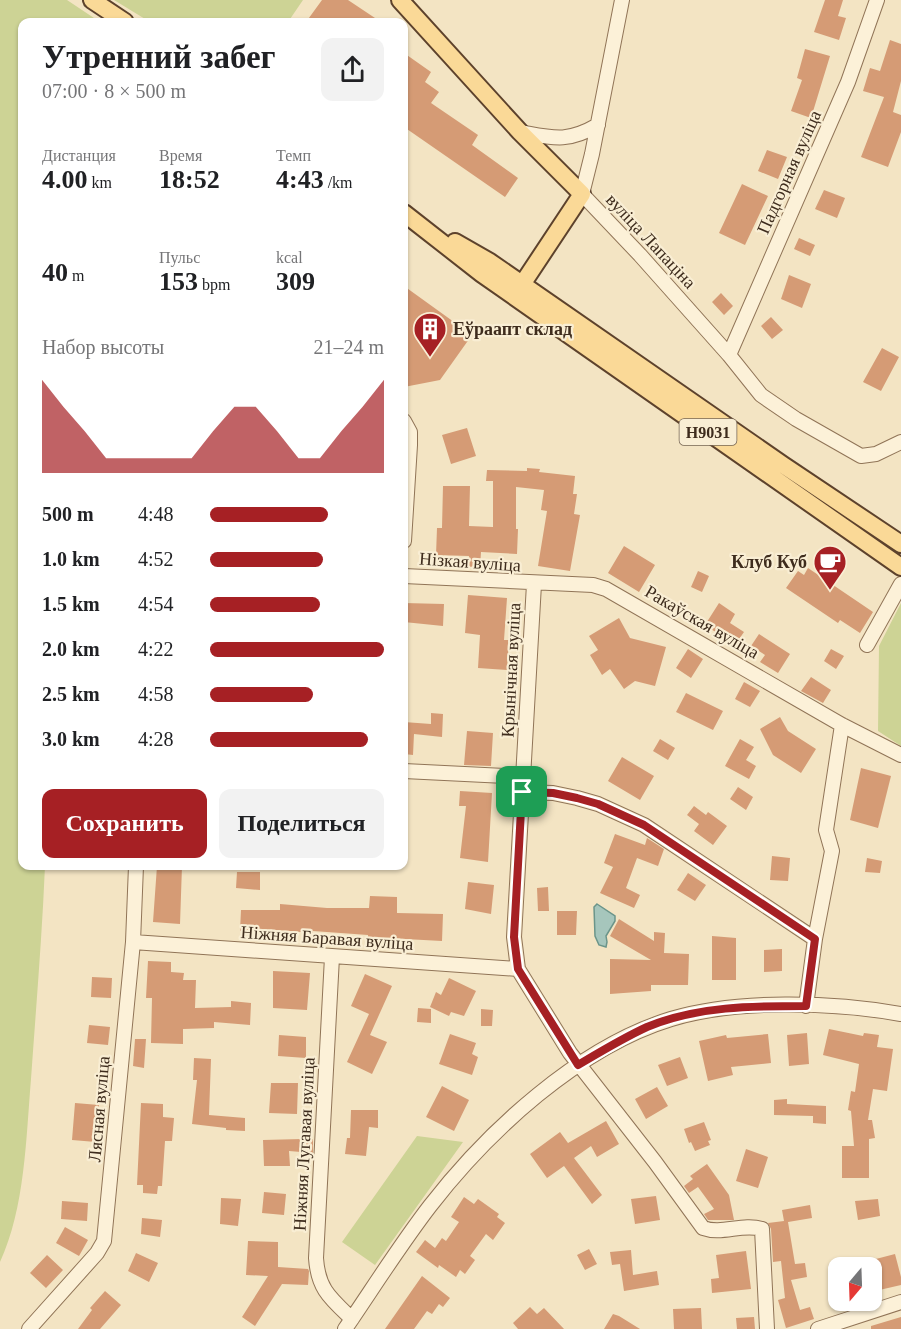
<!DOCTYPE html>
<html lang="ru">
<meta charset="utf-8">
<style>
:root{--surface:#fff;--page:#f2f2f2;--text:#202124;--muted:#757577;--accent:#a62024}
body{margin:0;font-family:Georgia,serif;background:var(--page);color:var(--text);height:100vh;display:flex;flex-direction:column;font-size:22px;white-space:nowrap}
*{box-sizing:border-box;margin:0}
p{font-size:20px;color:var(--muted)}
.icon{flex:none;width:33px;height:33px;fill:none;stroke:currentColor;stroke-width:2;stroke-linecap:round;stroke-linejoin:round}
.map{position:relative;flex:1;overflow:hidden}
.sheet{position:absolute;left:18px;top:18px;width:390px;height:852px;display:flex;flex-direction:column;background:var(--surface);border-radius:12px;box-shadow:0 2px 4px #0004}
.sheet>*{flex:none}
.needle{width:39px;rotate:199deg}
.controls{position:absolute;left:828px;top:1257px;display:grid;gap:12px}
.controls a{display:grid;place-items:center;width:54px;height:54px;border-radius:12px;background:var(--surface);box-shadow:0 2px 4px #0004;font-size:30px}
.pin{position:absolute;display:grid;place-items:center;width:51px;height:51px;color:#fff;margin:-26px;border-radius:12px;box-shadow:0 3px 9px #0006}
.round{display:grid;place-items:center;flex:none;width:63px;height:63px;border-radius:12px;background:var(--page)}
.overview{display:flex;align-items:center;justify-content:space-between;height:102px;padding:0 24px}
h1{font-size:33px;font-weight:600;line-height:45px}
.figures{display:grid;grid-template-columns:repeat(3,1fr);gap:9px;height:102px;padding:6px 24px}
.figures div{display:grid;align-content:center}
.figures b{font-size:26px;font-weight:600}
.figures small{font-size:16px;font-weight:400}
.figures p{font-size:16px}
.chart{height:168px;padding:12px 24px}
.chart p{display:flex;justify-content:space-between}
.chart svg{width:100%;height:108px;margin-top:6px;fill:var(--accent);opacity:.7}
.cta{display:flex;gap:12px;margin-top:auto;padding:12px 24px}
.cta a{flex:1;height:69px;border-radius:12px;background:var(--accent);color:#fff;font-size:24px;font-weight:600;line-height:69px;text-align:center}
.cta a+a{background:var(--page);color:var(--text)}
ul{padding:0 24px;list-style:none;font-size:20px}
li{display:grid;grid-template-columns:96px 72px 1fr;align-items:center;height:45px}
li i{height:15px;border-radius:8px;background:var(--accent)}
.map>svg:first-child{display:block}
</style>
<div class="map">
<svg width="901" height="1329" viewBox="0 0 901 1329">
<rect width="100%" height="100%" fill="#f3e4c3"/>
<path fill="#cdd395" d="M0 0H67L100 22H22V866H45C42 937 36 1008 31 1079 26 1139 25 1208 0 1262Z
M114 0H303L288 22H150Z
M901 603V746L878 731 879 646Z
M417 1136 463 1142 375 1265 342 1242Z"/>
<path fill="#a6c6bc" stroke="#6b958a" stroke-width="1.5" d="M597 904 615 916V921L606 936 607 942 606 947 599 945 595 936 594 907Z"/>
<path fill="#d59b75" d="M322 0H348L381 22H306Z
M825 0H843L838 16 846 18 839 40 814 32Z
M890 40 901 44V81L893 112 901 115V132L888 167 861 157 884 97 863 91 870 68 880 71Z
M805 49 830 56 811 118 791 111 802 80 797 78Z
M404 53 431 72 425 82 439 92 431 103 478 135 472 145 518 178 505 197 404 127Z
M767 150 787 157 778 179 758 171Z
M742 184 768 196 745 245 719 233Z
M824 190 845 198 837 218 815 209Z
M799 238 815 245 810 256 794 249Z
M789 275 811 284 802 308 781 299Z
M404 286 472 335 440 380 404 387Z
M721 293 733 306 724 315 712 302Z
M771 317 783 330 772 339 761 326Z
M882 348 899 357 881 391 863 382Z
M467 428 476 456 451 464 442 435Z
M527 468 540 469 539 472 575 476 573 494H577L574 514 580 515 570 571 538 566 547 511 541 510 544 490 516 487V529H518L517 554 481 552 480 567H468L469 556 436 555 437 528H442L443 486H470L469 526 493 527V481H486L487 470 527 471Z
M624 546 655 565 639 592 608 573Z
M808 568 873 612 860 633 840 620 838 623 786 588 798 571 804 575Z
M698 571 709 576 702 592 691 587Z
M468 595 507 598 504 640H509L507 670 478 668 480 635 465 633Z
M404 603 444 604 443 626 404 622Z
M719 603 735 614 730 623 744 632 735 645 705 625Z
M619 618 630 638 666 647 655 686 635 681 624 689 610 669 602 675 590 655 598 650 589 636Z
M759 634 790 654 778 673 760 662 765 655 751 646Z
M688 649 703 659 691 678 676 668Z
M831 649 844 656 836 669 824 661Z
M811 677 831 690 823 703 801 691Z
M744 682 760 691 750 707 735 699Z
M686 693 723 711 713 730 676 712Z
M431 713 443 714 442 737 414 734 413 755 404 754V722L431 724Z
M780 717 788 731 816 749 801 773 773 755 760 729Z
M467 731 493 733 491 766 464 765Z
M660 739 675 748 668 760 653 751Z
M740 739 754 747 746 760 756 766 749 779 725 766Z
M622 757 654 776 640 800 608 781Z
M861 768 891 776 878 828 850 820Z
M738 787 753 797 746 810 730 799Z
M460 791 492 793 488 862 460 858 466 806H459Z
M694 806 706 815 708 812 727 826 713 845 694 831 699 824 687 815Z
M615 834 645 845 647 838 664 849 658 866 637 858 626 888 640 895 634 908 600 893 613 867 604 863Z
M772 856 790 858 788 881 770 880Z
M867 858 882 861 880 873 865 872Z
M157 866H182L180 924 153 922Z
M237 872H260V890L236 888Z
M688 873 706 885 695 901 677 890Z
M468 882 494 885 491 914 465 909Z
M548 887 549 911H538L537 888Z
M370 896 397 897V913L443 914 442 941 368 937V935L313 931V933L264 929V931H240L241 910H280V904L327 908H369Z
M557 911H577L576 935H557Z
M619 919 654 941V932L665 933 664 953 689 954 688 985H651V991L610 994V959L651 960 610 936Z
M712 936 736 938V980H712Z
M782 949V971L764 972V950Z
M148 961 171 962V972L184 973 183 980H196L195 1008 231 1007V1001L251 1003 250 1025 214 1022V1028L183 1029V1044L151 1043 152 998H146Z
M273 971 310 973 307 1010 273 1008Z
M365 974 392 986 370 1035 387 1042 372 1074 347 1062 369 1014 351 1006Z
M92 977 112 978 111 998 91 997Z
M449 978 476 991 464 1016 451 1012 449 1016 430 1007 436 992 441 995Z
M418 1008 431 1009V1023L417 1022Z
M481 1009 493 1010 492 1026H481Z
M89 1025 110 1027 108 1045 87 1043Z
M829 1029 863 1036 864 1033 879 1035 877 1047 893 1049 887 1091 873 1089 868 1120H872L875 1138 869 1139V1178H842V1146H854L851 1111 848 1110 851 1091 855 1092 859 1064 823 1055Z
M807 1033 809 1064 789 1066 787 1035Z
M450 1034 476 1043 472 1054 478 1057 472 1075 439 1064Z
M768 1034 771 1063 731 1067 733 1075 708 1081 699 1041 726 1035 727 1038Z
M279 1035 306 1037V1058L278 1056Z
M135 1039H146L144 1068 133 1066Z
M680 1057 688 1078 667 1086 658 1065Z
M194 1058 211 1059 209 1115 245 1118V1131L226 1130V1128L192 1124 197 1080H193Z
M271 1083H298L297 1114 269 1113Z
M442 1086 469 1100 454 1131 426 1117Z
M657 1087 668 1106 646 1119 635 1099Z
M787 1099V1104L826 1106V1124L813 1123V1116L774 1115V1100Z
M75 1103 99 1105 96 1142 72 1140Z
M141 1103 163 1104V1117L174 1118 172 1141H165L162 1186H158L157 1194 143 1193V1185H137Z
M351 1110H378V1128L369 1127 366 1156 345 1154 347 1138H350Z
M606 1121 619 1144 597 1157 591 1146 574 1158 602 1195 592 1204 564 1166 547 1178 530 1154 560 1132 568 1143Z
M704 1122 711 1140 708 1141 710 1145 695 1151 691 1142 689 1143 684 1129Z
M302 1139H313V1153L289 1151 290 1166H264L263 1140Z
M746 1149 768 1157 758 1188 736 1181Z
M707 1164 729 1195 734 1220H708L704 1214 714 1209 698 1187 689 1193 684 1186 693 1179 690 1176Z
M264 1192 286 1194 284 1215 262 1213Z
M656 1196 660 1220 635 1224 631 1199Z
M464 1197 474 1204 478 1199 499 1214 497 1217 505 1223 493 1240 486 1234 470 1256 475 1260 465 1274 460 1270 456 1277 439 1265 438 1268 416 1252 425 1240 435 1248 442 1238 446 1241 459 1222 451 1217Z
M221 1198 241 1199 238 1226 220 1224Z
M878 1199 880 1216 858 1220 855 1201Z
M62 1201 88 1203 87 1221 61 1219Z
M810 1205 812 1218 788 1222 795 1264 805 1263 807 1277 791 1280 800 1310 810 1307 814 1319 786 1328 778 1300 785 1298 781 1261 773 1262 771 1229 768 1223 784 1221 782 1210Z
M142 1218 162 1220 160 1237 141 1234Z
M65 1227 88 1240 79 1256 56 1243Z
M248 1241 278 1242V1267L308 1269 309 1271 308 1285 282 1284 255 1326 242 1317 268 1276 246 1275Z
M589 1249 597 1264 585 1270 577 1255Z
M631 1250 633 1275 657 1271 659 1285 624 1291 620 1264 612 1265 610 1252Z
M746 1251 751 1289 712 1293 711 1279 719 1278 716 1255Z
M136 1253 158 1263 149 1282 128 1271Z
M895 1254 901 1277V1285L875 1291 872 1277V1260Z
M47 1255 63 1270 46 1288 30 1273Z
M422 1276 450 1298 443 1307 439 1304 432 1314 427 1311 414 1329H385Z
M105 1291 121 1305 100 1329H78L92 1310 90 1308Z
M530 1307 537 1314 544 1308 564 1329H518L513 1323Z
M701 1308 702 1329H674L673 1309Z
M613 1314 619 1316 640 1329H604Z
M754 1317 755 1329H737L736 1318Z
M901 1317V1329H871V1326Z"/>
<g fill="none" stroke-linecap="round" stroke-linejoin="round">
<g stroke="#907457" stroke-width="16">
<path id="minor" d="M622 0 592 154 582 194 640 255 729 355 761 395 796 419 861 456 876 454 901 442
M520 132C553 138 567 143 598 125
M729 355 848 82 877 0
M404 421 410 432V445L404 541
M404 576 593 585 606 589 842 725 901 755
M534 584 514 937 518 969 570 1053 655 1162 703 1228C722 1235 742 1223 762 1229L767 1329
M867 645 901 584
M404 771 523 777
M522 792 553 793 577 798 598 804 644 825 815 939
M133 942 518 969
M332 957 316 1258C318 1289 330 1298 352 1319
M806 1006 815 939 832 851 826 830 842 725
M29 1329 97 1253 104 1241 133 942 136 866
M345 1329C373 1288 400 1245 430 1206 488 1131 579 1047 671 1019 737 999 833 1002 901 1014
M818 1329 901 1302"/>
</g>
<g stroke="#5d422c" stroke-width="20">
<path id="major" d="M92 0 125 22
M400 0 520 132 582 194 517 292
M404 213 482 274 901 567
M455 242 490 262 783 465 901 544"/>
</g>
<use href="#minor" stroke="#fcf1d8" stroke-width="14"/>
<use href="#major" stroke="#fad997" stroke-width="16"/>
</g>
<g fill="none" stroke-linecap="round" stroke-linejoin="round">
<g stroke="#fff" stroke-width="12">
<path id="route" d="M522 792 553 793 577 798 598 804 644 825 815 939 806 1006C753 1006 697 1006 647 1027 623 1038 600 1052 578 1065L518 969 514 937Z"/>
</g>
<use href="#route" stroke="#a62024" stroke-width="8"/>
</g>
<defs>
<g id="building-pin" transform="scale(1.725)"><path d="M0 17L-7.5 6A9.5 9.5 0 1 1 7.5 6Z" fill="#a62024" stroke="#f9eed4"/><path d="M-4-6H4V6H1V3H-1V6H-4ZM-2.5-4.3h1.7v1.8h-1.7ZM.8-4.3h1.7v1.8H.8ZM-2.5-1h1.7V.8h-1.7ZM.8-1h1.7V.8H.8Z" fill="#fff"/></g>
<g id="cafe-pin" transform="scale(1.725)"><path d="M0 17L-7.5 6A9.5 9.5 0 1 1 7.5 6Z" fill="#a62024" stroke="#f9eed4"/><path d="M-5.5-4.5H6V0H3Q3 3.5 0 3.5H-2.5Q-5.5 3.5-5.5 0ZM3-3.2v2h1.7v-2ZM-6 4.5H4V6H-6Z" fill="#fff"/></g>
</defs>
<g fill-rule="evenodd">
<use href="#building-pin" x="430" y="329"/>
<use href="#cafe-pin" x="830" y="562"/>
</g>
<g text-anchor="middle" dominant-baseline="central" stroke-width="4.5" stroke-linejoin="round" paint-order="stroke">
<rect fill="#f9eed4" stroke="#766654" stroke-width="1.5" x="679.5" y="419" width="57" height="26" rx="4.5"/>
<g font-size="16" font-weight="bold" fill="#3e2c1d">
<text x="708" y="432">Н9031</text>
</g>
<g font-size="18" fill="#3e2c1d" stroke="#f9eed4">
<text transform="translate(789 172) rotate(-66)">Падгорная вуліца</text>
<text transform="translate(651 241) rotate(47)">вуліца Лапаціна</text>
<text transform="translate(470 562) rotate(4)">Нізкая вуліца</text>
<text transform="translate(702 622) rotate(30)">Ракаўская вуліца</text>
<text transform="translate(511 670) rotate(-87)">Крынічная вуліца</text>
<text transform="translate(327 938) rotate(4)">Ніжняя Баравая вуліца</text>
<text transform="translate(99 1109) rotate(-85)">Лясная вуліца</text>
<text transform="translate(304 1144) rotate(-87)">Ніжняя Лугавая вуліца</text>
</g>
<g font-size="18" font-weight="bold" fill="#3e2c1d" stroke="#f9eed4" text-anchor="start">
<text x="453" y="329">Еўраапт склад</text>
<text x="807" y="562" text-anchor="end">Клуб Куб</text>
</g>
</g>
</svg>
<div class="controls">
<a><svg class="needle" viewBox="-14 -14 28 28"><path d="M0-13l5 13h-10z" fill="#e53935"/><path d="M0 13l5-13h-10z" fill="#757577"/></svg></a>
</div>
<div class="pin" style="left:522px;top:792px;background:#1e9e55"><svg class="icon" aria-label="arrive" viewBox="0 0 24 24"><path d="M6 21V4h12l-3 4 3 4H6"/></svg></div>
<section class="sheet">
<div class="overview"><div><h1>Утренний забег</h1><p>07:00 · 8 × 500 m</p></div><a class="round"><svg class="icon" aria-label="share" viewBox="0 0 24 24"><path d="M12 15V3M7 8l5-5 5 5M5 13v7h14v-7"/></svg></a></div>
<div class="figures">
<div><p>Дистанция</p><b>4.00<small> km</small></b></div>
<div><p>Время</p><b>18:52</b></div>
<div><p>Темп</p><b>4:43<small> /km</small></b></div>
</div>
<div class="figures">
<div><b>40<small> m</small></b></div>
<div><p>Пульс</p><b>153<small> bpm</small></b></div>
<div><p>kcal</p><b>309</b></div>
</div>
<div class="chart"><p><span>Набор высоты</span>21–24 m</p>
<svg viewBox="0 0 160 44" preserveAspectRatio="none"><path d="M0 44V6L10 17L20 27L30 38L40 38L50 38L60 38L70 38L80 27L90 17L100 17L110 27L120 38L130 38L140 27L150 17L160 6V44z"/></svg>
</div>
<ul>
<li><b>500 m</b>4:48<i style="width:68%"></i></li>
<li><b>1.0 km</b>4:52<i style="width:65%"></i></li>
<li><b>1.5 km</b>4:54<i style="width:63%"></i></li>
<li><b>2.0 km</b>4:22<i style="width:100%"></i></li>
<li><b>2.5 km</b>4:58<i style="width:59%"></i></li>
<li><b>3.0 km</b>4:28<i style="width:91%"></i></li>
</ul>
<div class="cta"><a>Сохранить</a><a>Поделиться</a></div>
</section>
</div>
